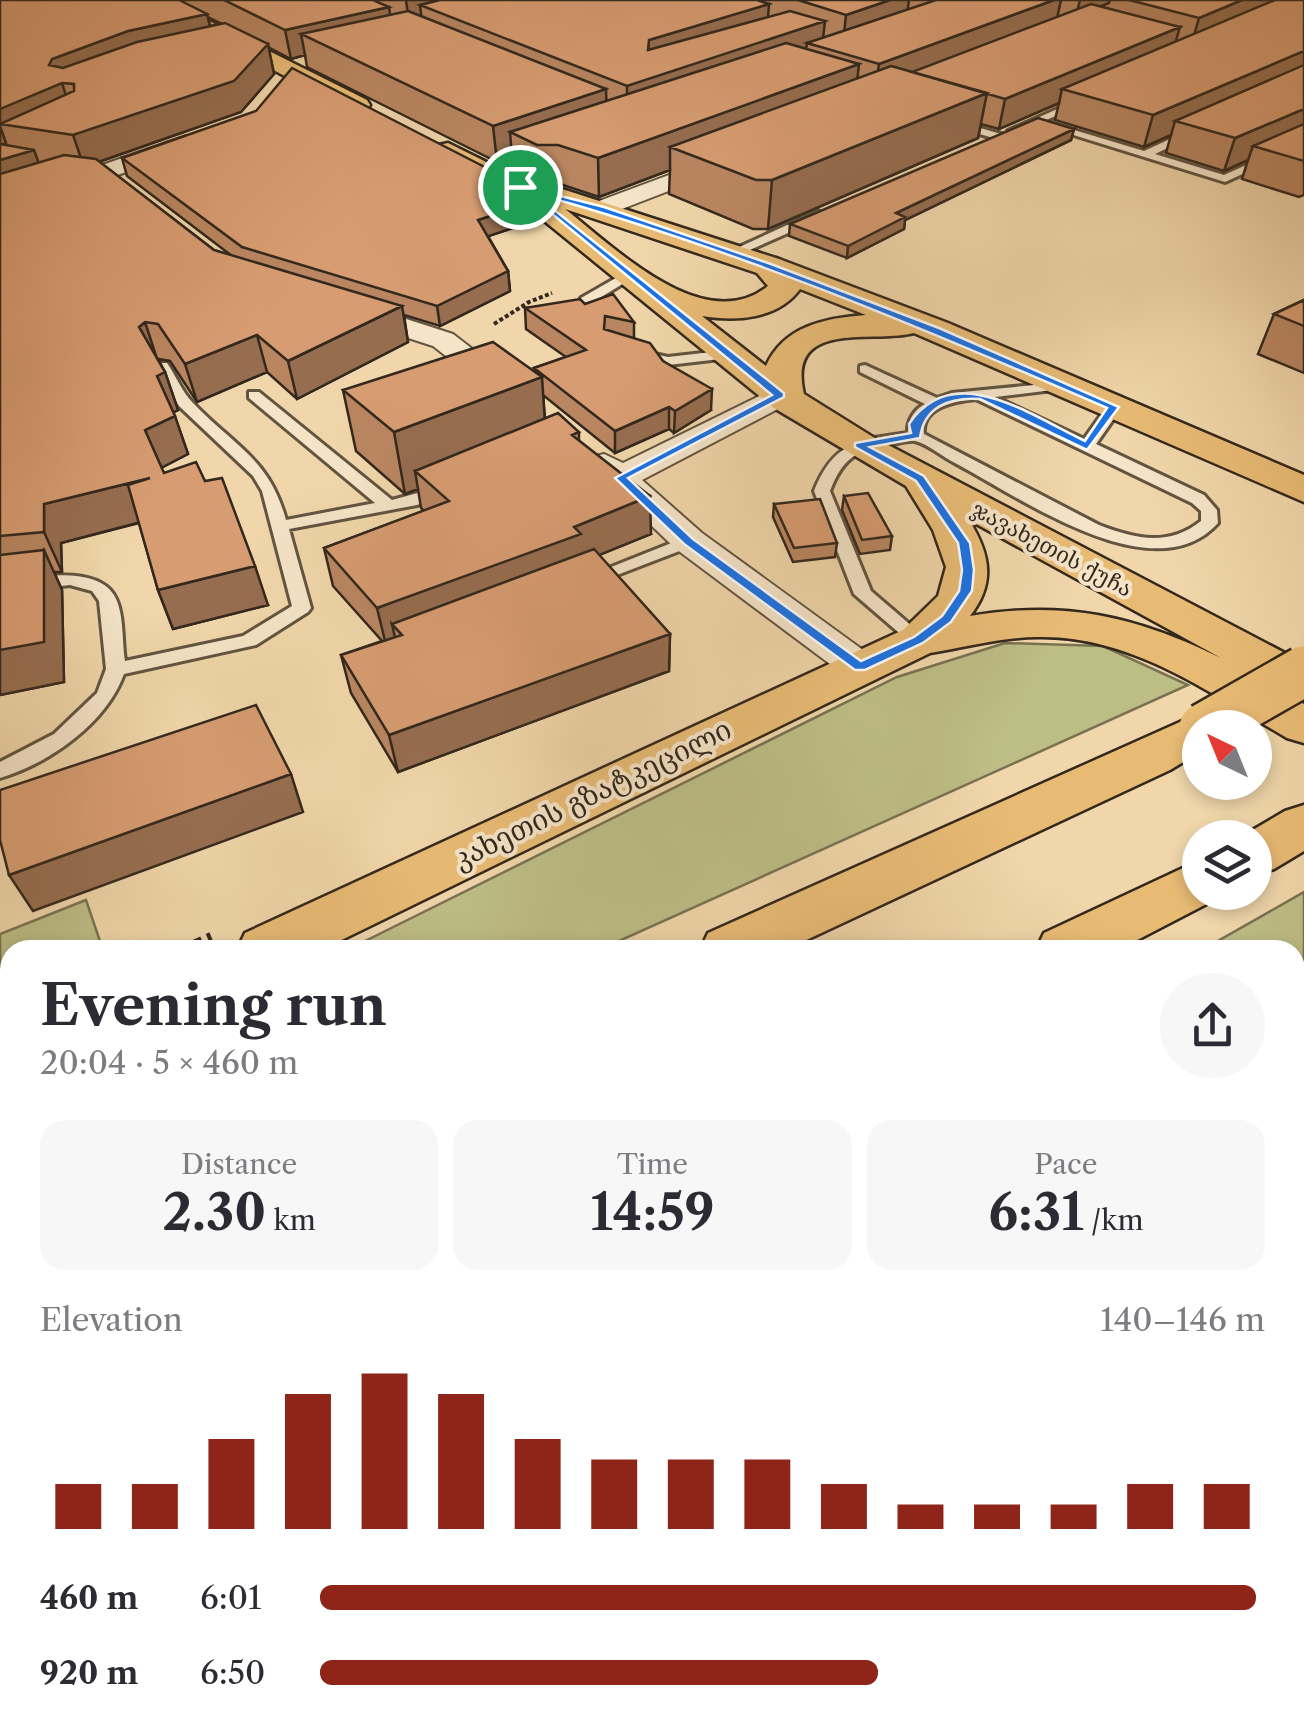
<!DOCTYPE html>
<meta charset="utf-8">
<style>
:root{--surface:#fff;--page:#f7f7f7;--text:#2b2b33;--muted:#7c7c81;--accent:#8f2418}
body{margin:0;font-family:"Libre Caslon Text","Noto Serif Georgian",serif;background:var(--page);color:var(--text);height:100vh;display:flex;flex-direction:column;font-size:38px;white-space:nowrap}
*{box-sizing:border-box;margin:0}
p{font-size:32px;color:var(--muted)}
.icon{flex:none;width:55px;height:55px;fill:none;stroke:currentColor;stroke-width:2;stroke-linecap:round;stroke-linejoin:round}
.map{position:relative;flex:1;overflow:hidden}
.side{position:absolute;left:0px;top:940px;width:1305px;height:790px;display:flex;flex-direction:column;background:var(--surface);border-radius:30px 30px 0 0;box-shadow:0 5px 15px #0003}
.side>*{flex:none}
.needle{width:65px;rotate:317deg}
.controls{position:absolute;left:1182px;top:710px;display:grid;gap:20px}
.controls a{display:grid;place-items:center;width:90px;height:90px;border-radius:50%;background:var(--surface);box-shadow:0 5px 15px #0003;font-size:50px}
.pin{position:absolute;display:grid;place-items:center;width:85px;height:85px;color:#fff;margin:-42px;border:5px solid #fff;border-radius:50%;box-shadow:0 2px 10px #0007}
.round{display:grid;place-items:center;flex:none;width:105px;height:105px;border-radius:52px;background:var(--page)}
.headline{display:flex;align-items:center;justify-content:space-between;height:170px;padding:0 40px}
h1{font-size:55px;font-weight:700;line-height:75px}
.stats{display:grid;grid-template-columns:repeat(3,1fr);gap:15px;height:170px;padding:10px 40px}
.stats div{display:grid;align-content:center;border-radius:25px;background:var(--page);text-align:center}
.stats b{font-size:50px;font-weight:700}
.stats small{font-size:28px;font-weight:400}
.stats p{font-size:28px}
.chart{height:280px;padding:20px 40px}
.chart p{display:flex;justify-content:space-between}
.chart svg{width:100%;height:180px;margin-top:10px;stroke:var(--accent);stroke-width:6}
ul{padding:0 40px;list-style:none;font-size:32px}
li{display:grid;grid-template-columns:160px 120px 1fr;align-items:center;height:75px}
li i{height:25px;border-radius:12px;background:var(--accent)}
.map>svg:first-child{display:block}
</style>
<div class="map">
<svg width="1304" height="1730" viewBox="0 0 1304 1730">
<rect width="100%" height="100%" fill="#f0d6aa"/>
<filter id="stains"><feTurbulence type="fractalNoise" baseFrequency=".002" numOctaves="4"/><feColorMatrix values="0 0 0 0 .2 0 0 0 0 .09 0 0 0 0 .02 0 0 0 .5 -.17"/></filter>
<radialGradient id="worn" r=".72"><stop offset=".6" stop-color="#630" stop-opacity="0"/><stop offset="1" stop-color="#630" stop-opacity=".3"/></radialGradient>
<path fill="#bdbd86" stroke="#787252" stroke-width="2.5" d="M1005 643 1103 646 1188 685 599 950H347L897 677Z
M1304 892V1034L1295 1039V950H1202Z
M86 900 103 950H10V1020L0 1024V934Z
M1295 1355 1304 1365V1649L1295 1654Z
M904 1720H1180L1186 1730H909Z"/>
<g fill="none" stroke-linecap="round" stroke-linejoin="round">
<g stroke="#625440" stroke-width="6">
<path id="service" d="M1084 97 1088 102 1044 121 1144 151 1192 129H1200V133L1155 154 1224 175 1304 139V146L1225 182 1038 124 1013 134 1008 131Z
M950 119 1004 135 1005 137 1000 140 946 124Z
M540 153 544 158 490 175 484 172Z
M818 211 824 215 822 218 734 257 724 254Z
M628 271 639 274 593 302 597 318 585 321 581 298Z
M632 349 668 357 729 350 736 354 729 358 668 365 627 356V350Z
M157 363H167C176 376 182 392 193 403 235 447 269 458 286 520L375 503 249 398V392H259L392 500 447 485 455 490 417 505 289 529 311 608 308 612 256 645 124 674C106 723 50 763 0 778V762L54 734 97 693 106 669 99 601 92 591 70 585 0 593V581C31 578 100 563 116 599 124 616 122 642 125 661L243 636 292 606 262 491 253 476 179 406 155 366Z
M865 365 937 398 952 393 1066 382 1068 385 1061 389 995 397 1084 439 1109 404H1119L1122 407 1096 444 1204 495 1217 510 1218 523C1154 594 1020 497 955 463 943 457 928 444 915 441 908 440 898 443 892 444 857 450 843 457 830 491L871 591 928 640 919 646 912 644 854 594 814 491C834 441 859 440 908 433 907 420 915 409 925 404L860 372V366ZM976 399 1192 503 1201 511V521C1168 547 1136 539 1099 525L924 434C921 407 955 401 976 399Z
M689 536 695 537V545L591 585 585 586 576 581Z
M1295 1265 1304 1267V1297L1295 1295Z"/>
</g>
<g stroke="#625440" stroke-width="4">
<path id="minor" d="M186 136 194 138 197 143 194 148 98 182 90 184 78 177 82 172Z
M728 153 740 160 736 165 609 214H591L587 209 591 204Z
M347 300 453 334 528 392 523 399H501L433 346 337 315 333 309 337 303Z
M780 386 791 388 796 395 791 402 642 480 702 533 874 658 880 667 874 676 860 680 846 676 676 549 587 464 592 457 604 454 623 463Z
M827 1720H904L909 1730H831Z"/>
</g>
<g stroke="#33281d" stroke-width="5">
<path id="primary" d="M141 0H167L367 100 370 105 367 110H349Z
M448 143 539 188H559L779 259 948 323 1304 475V502L914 333C873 344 786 318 804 394L873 437 1304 663V699L1271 685 1304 704V743L1287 738C1210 693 1131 635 1038 637 1002 637 966 647 930 653L321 950H237L245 933 903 630 938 596 946 567 933 530 906 486 774 408 510 193 439 157 435 151 439 145ZM565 209 757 273 768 286C704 338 613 246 565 209ZM800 289 866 315C825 318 784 326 766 366L702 316C736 322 778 319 800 289ZM969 520 1221 658C1136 616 1064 600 970 616 996 583 990 554 969 520Z
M10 1045V1102L0 1106V1049Z
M1304 1131V1195L1295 1198V1134Z
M124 1720H230L226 1730H119Z"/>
</g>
<g stroke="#33281d" stroke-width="5">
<path id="trunk" d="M1200 713 1218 718 1223 728H1200V752L1170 770 785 950H700L708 933Z
M1304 805V851L1274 869 1255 875V838H1239L1285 811Z
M1200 860V892H1222L1220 897 1118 950H1036L1044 933Z
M10 1244V1315L0 1319V1247Z
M10 1443V1525L0 1529V1447Z"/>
</g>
<path stroke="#33281d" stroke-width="4" stroke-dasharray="4 2.5" stroke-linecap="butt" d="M494 324 529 302 552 293"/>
<path stroke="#33281d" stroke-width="8" stroke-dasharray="9 6" stroke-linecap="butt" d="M180 950 211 936
M0 981 10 977"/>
<use href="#service" fill="#f5e4c8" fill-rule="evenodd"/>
<use href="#minor" fill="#f5e4c8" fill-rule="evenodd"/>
<use href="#primary" fill="#e8bb75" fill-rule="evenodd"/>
<use href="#trunk" fill="#e8bb75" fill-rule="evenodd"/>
<g stroke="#33281d" stroke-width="54" stroke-linecap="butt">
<path id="trunk-bridge" d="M1204 728 1304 671"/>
</g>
<use href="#trunk-bridge" stroke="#e8bb75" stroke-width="49"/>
</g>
<path fill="#b98661" stroke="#33281d" stroke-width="2.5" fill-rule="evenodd" d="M0 0H1304V195L1299 197 1242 179 1248 160 1224 171 1166 153 1171 135 1144 147 1055 120 1059 103 999 129 981 124 978 138 768 229H753L669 194 670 170 599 197 560 184H540L513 171 512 157 497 162 307 67 305 55 291 59 268 47 274 74 241 112 99 162 214 250 232 256 127 176 122 158 537 220 488 236 508 271 510 291 440 326 404 315 408 342 297 399 267 372 197 402 170 361 158 359 165 372 178 410 173 412 188 454 161 468 164 473 268 605 173 629 158 590 139 523 61 543 62 572H54L62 590 64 682 0 695ZM208 17 222 24 210 26Z
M1074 129 1071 140 905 220 904 229 847 258 789 236 790 224Z
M1304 300V373L1258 354 1274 314Z
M585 304 634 322V338L663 361 711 410 674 433 669 429 615 453 543 395 545 418 579 432V441L651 534 599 555 670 634 669 671 398 772 351 693 341 655 382 641 333 586 324 548 424 511 421 508 418 489 405 494 356 451 343 390 534 372V368L566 357 526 329 525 308Z
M844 496 892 536 890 550 860 554 842 510Z
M774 504 837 543 835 557 793 562 773 517Z"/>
<path fill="#966d4f" stroke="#33281d" stroke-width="2.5" d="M406 0H447L420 5 422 21 409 22Z
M890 0H909L906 21 843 43 846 15Z
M1054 0H1061L1056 23 875 92 879 64Z
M1080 0H1110L1109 3 1076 16Z
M1242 0H1299L1191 46 1199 18Z
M769 4 767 32 825 21 822 47 807 43 805 56 627 117V86L648 50 649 40Z
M389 7 393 35 301 34 305 55 291 59 285 30Z
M207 14 214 43 62 83 72 114 0 124V109L49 65 52 59 128 31Z
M1180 27 1172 54 1062 89 1059 103 999 129 1005 99Z
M268 44 274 74 241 112 84 167 73 135Z
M1304 51V76L1175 121 1171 135 1144 147 1153 115Z
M859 64 855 100 670 147V170L599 197 598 158Z
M606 89 607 124 510 132 512 157 497 162 493 126Z
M987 93 978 138 768 229 772 180Z
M1304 109V136L1253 146 1248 160 1224 171 1235 138Z
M0 126 6 143 0 146Z
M1074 129 1071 140 905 220 904 229 847 258 848 246 896 213Z
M34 150 46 183 0 197V160Z
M536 201 537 220 480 239 478 220Z
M508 271 510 291 440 326 437 306Z
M402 306 408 342 297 399 288 361Z
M145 322 157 359 139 327Z
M257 335 267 372 197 402 185 364Z
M165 372 178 410 170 414 157 376Z
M542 377 546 438 415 471 418 489 405 494 394 432Z
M712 389 711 410 674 433 675 411Z
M669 407V429L615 453V431Z
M175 416 188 454 159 469 145 430Z
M150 478 164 516 61 543 62 572 44 532V504Z
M650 496 651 534 402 635 392 624 396 642 386 645 377 608Z
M44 550 62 590 64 682 0 695V650Z
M255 566 268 605 173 629 158 590Z
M670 634 669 671 398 772 389 735Z
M291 774 303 812 33 911 9 875Z"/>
<path fill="#d79c71" stroke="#33281d" stroke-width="2.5" d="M0 0H179L207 14 128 31 52 59 49 65 63 68 137 42 225 23 268 44 234 81 73 135 0 124 74 91V84L62 83 0 109Z
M224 0H373L389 7 285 30Z
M440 0H757L769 4 649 40 648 50 790 11 825 21 627 86 420 5Z
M798 0H890L846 15Z
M936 0H1054L879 64 807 43Z
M1129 0H1242L1199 18Z
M1275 0H1304V51L1153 115 1062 89Z
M1091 4 1180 27 1005 99 912 72Z
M408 11 606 89 493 126 301 34Z
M786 43 859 64 598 158 558 145H537L510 132Z
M1304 65V109L1235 138 1175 121Z
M891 66 987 93 772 180H756L670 147Z
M292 68 506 178 536 201 478 220 508 271 437 306 242 247 122 158 256 111Z
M1038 118 1074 129 896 213 905 217 848 246 790 224Z
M1304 124V161L1253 146Z
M0 144 34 150 0 160Z
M64 155 96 159 214 250 402 306 288 361 257 335 185 364 158 324 145 322 139 327 165 372 157 376 175 416 145 430 164 473 196 462 205 481 222 478 255 566 158 590 128 485 150 478 44 504V532L0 536V174Z
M613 294 634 322 605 316 604 329 650 343 663 361 712 389 675 411 669 407 615 431 534 368 586 350 525 308 580 299 585 304Z
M1304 300V326L1274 314Z
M493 342 542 377 394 432 343 390Z
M558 413 579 432 572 435 650 496 574 527 581 534 377 608 324 548 449 501 415 471Z
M868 493 892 536 862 540 844 496Z
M820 499 837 543 794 548 774 504Z
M594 549 670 634 389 735 341 655 402 635 392 624Z
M44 550V642L0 650V555Z
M256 705 291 774 9 875 0 840V790Z
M476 1720H809L814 1730H459Z"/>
<path fill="#1a73e8" stroke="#fff" stroke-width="2.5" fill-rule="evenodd" d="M517 185 604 207 771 264 939 328 1119 407 1087 450 980 399C949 397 924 407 920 438L870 447 924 476 970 543 974 570 972 591 951 622 923 643 865 670H855L684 544 615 478 772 395ZM533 193C731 247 920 327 1107 408L1085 441C1032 416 953 358 909 424L911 433 855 443V447L916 481 958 543 962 570 959 591 942 616 914 637 861 661 693 539 628 478 784 397V393Z"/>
<g text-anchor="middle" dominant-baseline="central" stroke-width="8" stroke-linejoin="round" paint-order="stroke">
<g font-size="22" fill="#33281d" stroke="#f5e4c8">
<text transform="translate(1052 549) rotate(28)">ჯავახეთის ქუჩა</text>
</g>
<g font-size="28" fill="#33281d" stroke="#f5e4c8">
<text transform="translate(592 794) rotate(-26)">კახეთის გზატკეცილი</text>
</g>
</g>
<rect width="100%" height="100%" filter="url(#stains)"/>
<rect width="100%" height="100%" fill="url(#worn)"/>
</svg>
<div class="controls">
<a><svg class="needle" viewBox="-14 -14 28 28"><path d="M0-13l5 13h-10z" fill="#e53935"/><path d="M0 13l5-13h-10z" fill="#7c7c81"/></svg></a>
<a><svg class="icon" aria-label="layers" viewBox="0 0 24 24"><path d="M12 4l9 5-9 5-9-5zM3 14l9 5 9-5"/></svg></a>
</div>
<div class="pin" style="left:520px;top:187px;background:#1e9e55"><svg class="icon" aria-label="arrive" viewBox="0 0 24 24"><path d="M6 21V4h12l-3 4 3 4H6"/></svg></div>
<section class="side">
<div class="headline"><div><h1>Evening run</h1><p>20:04 · 5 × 460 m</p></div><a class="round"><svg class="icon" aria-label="share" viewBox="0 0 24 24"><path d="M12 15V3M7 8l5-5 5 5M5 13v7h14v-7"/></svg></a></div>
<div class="stats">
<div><p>Distance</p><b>2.30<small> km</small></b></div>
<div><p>Time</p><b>14:59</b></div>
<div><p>Pace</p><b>6:31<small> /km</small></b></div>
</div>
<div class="chart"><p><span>Elevation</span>140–146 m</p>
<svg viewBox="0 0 160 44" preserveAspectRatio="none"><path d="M5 44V33M15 44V33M25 44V22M35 44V11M45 44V6M55 44V11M65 44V22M75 44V27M85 44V27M95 44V27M105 44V33M115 44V38M125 44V38M135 44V38M145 44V33M155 44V33"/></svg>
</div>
<ul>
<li><b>460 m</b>6:01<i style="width:99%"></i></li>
<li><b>920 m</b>6:50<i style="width:59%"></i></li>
</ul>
</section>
</div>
